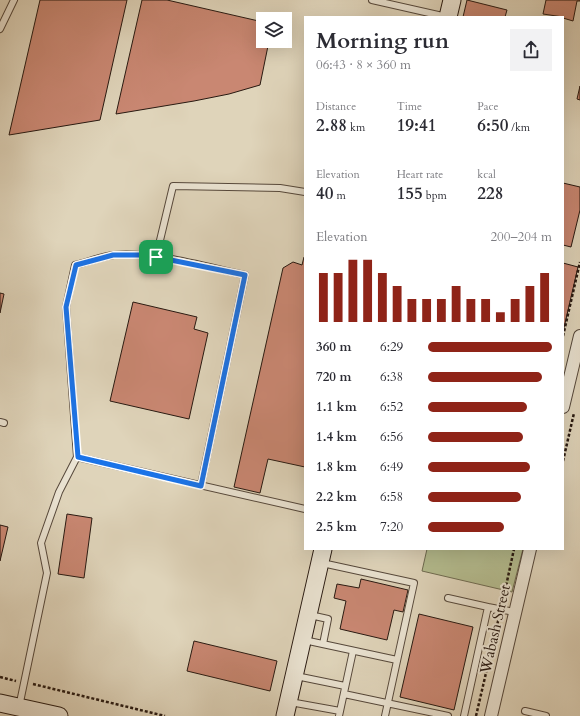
<!DOCTYPE html>
<meta charset="utf-8">
<style>
:root{--surface:#fff;--page:#f2f2f3;--text:#2b2b33;--muted:#7c7c81;--accent:#8f2418}
body{margin:0;font-family:Cardo,serif;background:var(--page);color:var(--text);height:100vh;display:flex;flex-direction:column;font-size:15px;white-space:nowrap}
*{box-sizing:border-box;margin:0}
p{font-size:13px;color:var(--muted)}
.icon{flex:none;width:22px;height:22px;fill:none;stroke:currentColor;stroke-width:2;stroke-linecap:round;stroke-linejoin:round}
.map{position:relative;flex:1;overflow:hidden}
.panel{position:absolute;left:304px;top:16px;width:260px;height:534px;display:flex;flex-direction:column;background:var(--surface);border-radius:0px;box-shadow:0 4px 16px #0002}
.panel>*{flex:none}
.buttons{position:absolute;left:256px;top:12px;display:grid;gap:8px}
.buttons a{display:grid;place-items:center;width:36px;height:36px;border-radius:0px;background:var(--surface);box-shadow:0 4px 16px #0002;font-size:20px}
.pin{position:absolute;display:grid;place-items:center;width:34px;height:34px;color:#fff;margin:-17px;border-radius:8px;box-shadow:0 2px 6px #0006}
.round{display:grid;place-items:center;flex:none;width:42px;height:42px;border-radius:0px;background:var(--page)}
.head{display:flex;align-items:center;justify-content:space-between;height:68px;padding:0 12px}
h1{font-size:22px;font-weight:800;line-height:30px}
.metrics{display:grid;grid-template-columns:repeat(3,1fr);gap:6px;height:68px;padding:4px 12px}
.metrics div{display:grid;align-content:center}
.metrics b{font-size:17px;font-weight:800}
.metrics small{font-size:11px;font-weight:400}
.metrics p{font-size:11px}
.chart{height:112px;padding:8px 12px}
.chart p{display:flex;justify-content:space-between}
.chart svg{width:100%;height:72px;margin-top:4px;stroke:var(--accent);stroke-width:6}
ul{padding:0 12px;list-style:none;font-size:13px}
li{display:grid;grid-template-columns:64px 48px 1fr;align-items:center;height:30px}
li i{height:10px;border-radius:5px;background:var(--accent)}
.map>svg:first-child{display:block}
</style>
<div class="map">
<svg width="580" height="716" viewBox="0 0 580 716">
<rect width="100%" height="100%" fill="#dfd4ba"/>
<filter id="stains"><feTurbulence type="fractalNoise" baseFrequency=".005" numOctaves="4"/><feColorMatrix values="0 0 0 0 .2 0 0 0 0 .09 0 0 0 0 .02 0 0 0 .5 -.17"/></filter>
<radialGradient id="worn" r=".72"><stop offset=".6" stop-color="#630" stop-opacity="0"/><stop offset="1" stop-color="#630" stop-opacity=".3"/></radialGradient>
<path fill="#b4bc8f" stroke="#6e6a50" d="M427 549H523L512 592 422 571Z"/>
<path fill="#c98772" stroke="#281911" d="M40 0H127L100 120 9 135Z
M142 0H167L263 22V41H269L260 85 229 94 194 101 116 114Z
M467 0 507 10 505 17H463Z
M546 0H580V1H577L573 21 563 18V17L543 14Z
M580 86V100L577 99Z
M563 183 580 187V210L571 247 563 245Z
M304 257H305V467L268 459 260 493 234 487 283 268 293 262 302 265Z
M563 263 578 267 563 332Z
M0 293 4 294 0 313Z
M133 302 197 317 194 329 208 333 189 419 110 401Z
M67 514 92 518 84 578 58 574Z
M0 525 8 527 0 561Z
M361 579 408 590 403 612 394 610 387 640 340 629 346 601 334 598 337 584 359 588Z
M419 614 473 627 454 710 400 697Z
M194 641 277 661 270 691 187 671Z"/>
<g fill="none" stroke-linecap="round" stroke-linejoin="round">
<g stroke="#56483b" stroke-width="8">
<path id="lane" d="M372 0 447 17
M0 29 14 0
M156 257 173 186 280 188 305 192
M0 422 4 423
M77 457 66 307 75 265C88 262 102 256 114 255 158 252 203 266 245 275L201 485
M322 563 414 583 385 716
M448 598 488 607
M310 615 328 619 323 644
M304 640 397 660
M296 676 345 686
M344 694 448 716
M290 702 340 711
M19 707 47 573 41 543 59 492 77 457 305 509
M525 711 546 716
M339 716 353 651
M464 716 488 607 515 612"/>
</g>
<g stroke="#56483b" stroke-width="14">
<path id="street" d="M563 407 580 336
M491 716 530 549"/>
</g>
<g stroke="#281911" stroke-width="19">
<path id="secondary" d="M448 17 452 0
M0 703 59 716
M285 716 323 549"/>
</g>
<path stroke="#281911" stroke-width="2.5" stroke-dasharray="3 2" stroke-linecap="butt" d="M563 336 580 262
M563 461 574 413
M503 600 514 549
M0 677 16 681
M33 684 165 716
M476 716 499 617"/>
<use href="#lane" stroke="#eae3d2" stroke-width="6"/>
<use href="#street" stroke="#eae3d2" stroke-width="12"/>
<use href="#secondary" stroke="#eae3d2" stroke-width="17"/>
</g>
<g fill="none" stroke-linecap="round" stroke-linejoin="round">
<g stroke="#fff" stroke-width="8">
<path id="route" d="M113 255H144L156 257 245 275 201 486 78 457 66 307 76 265Z"/>
</g>
<use href="#route" stroke="#1a73e8" stroke-width="5"/>
</g>
<g text-anchor="middle" dominant-baseline="central" stroke-width="4" stroke-linejoin="round" paint-order="stroke">
<g font-size="15" fill="#281911" stroke="#eae3d2">
<text transform="translate(495 629) rotate(-77)">Wabash Street</text>
</g>
</g>
<rect width="100%" height="100%" filter="url(#stains)"/>
<rect width="100%" height="100%" fill="url(#worn)"/>
</svg>
<div class="buttons">
<a><svg class="icon" aria-label="layers" viewBox="0 0 24 24"><path d="M12 4l9 5-9 5-9-5zM3 14l9 5 9-5"/></svg></a>
</div>
<div class="pin" style="left:156px;top:257px;background:#1e9e55"><svg class="icon" aria-label="arrive" viewBox="0 0 24 24"><path d="M6 21V4h12l-3 4 3 4H6"/></svg></div>
<section class="panel">
<div class="head"><div><h1>Morning run</h1><p>06:43 · 8 × 360 m</p></div><a class="round"><svg class="icon" aria-label="share" viewBox="0 0 24 24"><path d="M12 15V3M7 8l5-5 5 5M5 13v7h14v-7"/></svg></a></div>
<div class="metrics">
<div><p>Distance</p><b>2.88<small> km</small></b></div>
<div><p>Time</p><b>19:41</b></div>
<div><p>Pace</p><b>6:50<small> /km</small></b></div>
</div>
<div class="metrics">
<div><p>Elevation</p><b>40<small> m</small></b></div>
<div><p>Heart rate</p><b>155<small> bpm</small></b></div>
<div><p>kcal</p><b>228</b></div>
</div>
<div class="chart"><p><span>Elevation</span>200–204 m</p>
<svg viewBox="0 0 160 44" preserveAspectRatio="none"><path d="M5 44V14M15 44V14M25 44V6M35 44V6M45 44V14M55 44V22M65 44V30M75 44V30M85 44V30M95 44V22M105 44V30M115 44V30M125 44V38M135 44V30M145 44V22M155 44V14"/></svg>
</div>
<ul>
<li><b>360 m</b>6:29<i style="width:100%"></i></li>
<li><b>720 m</b>6:38<i style="width:92%"></i></li>
<li><b>1.1 km</b>6:52<i style="width:80%"></i></li>
<li><b>1.4 km</b>6:56<i style="width:77%"></i></li>
<li><b>1.8 km</b>6:49<i style="width:82%"></i></li>
<li><b>2.2 km</b>6:58<i style="width:75%"></i></li>
<li><b>2.5 km</b>7:20<i style="width:61%"></i></li>
</ul>
</section>
</div>
